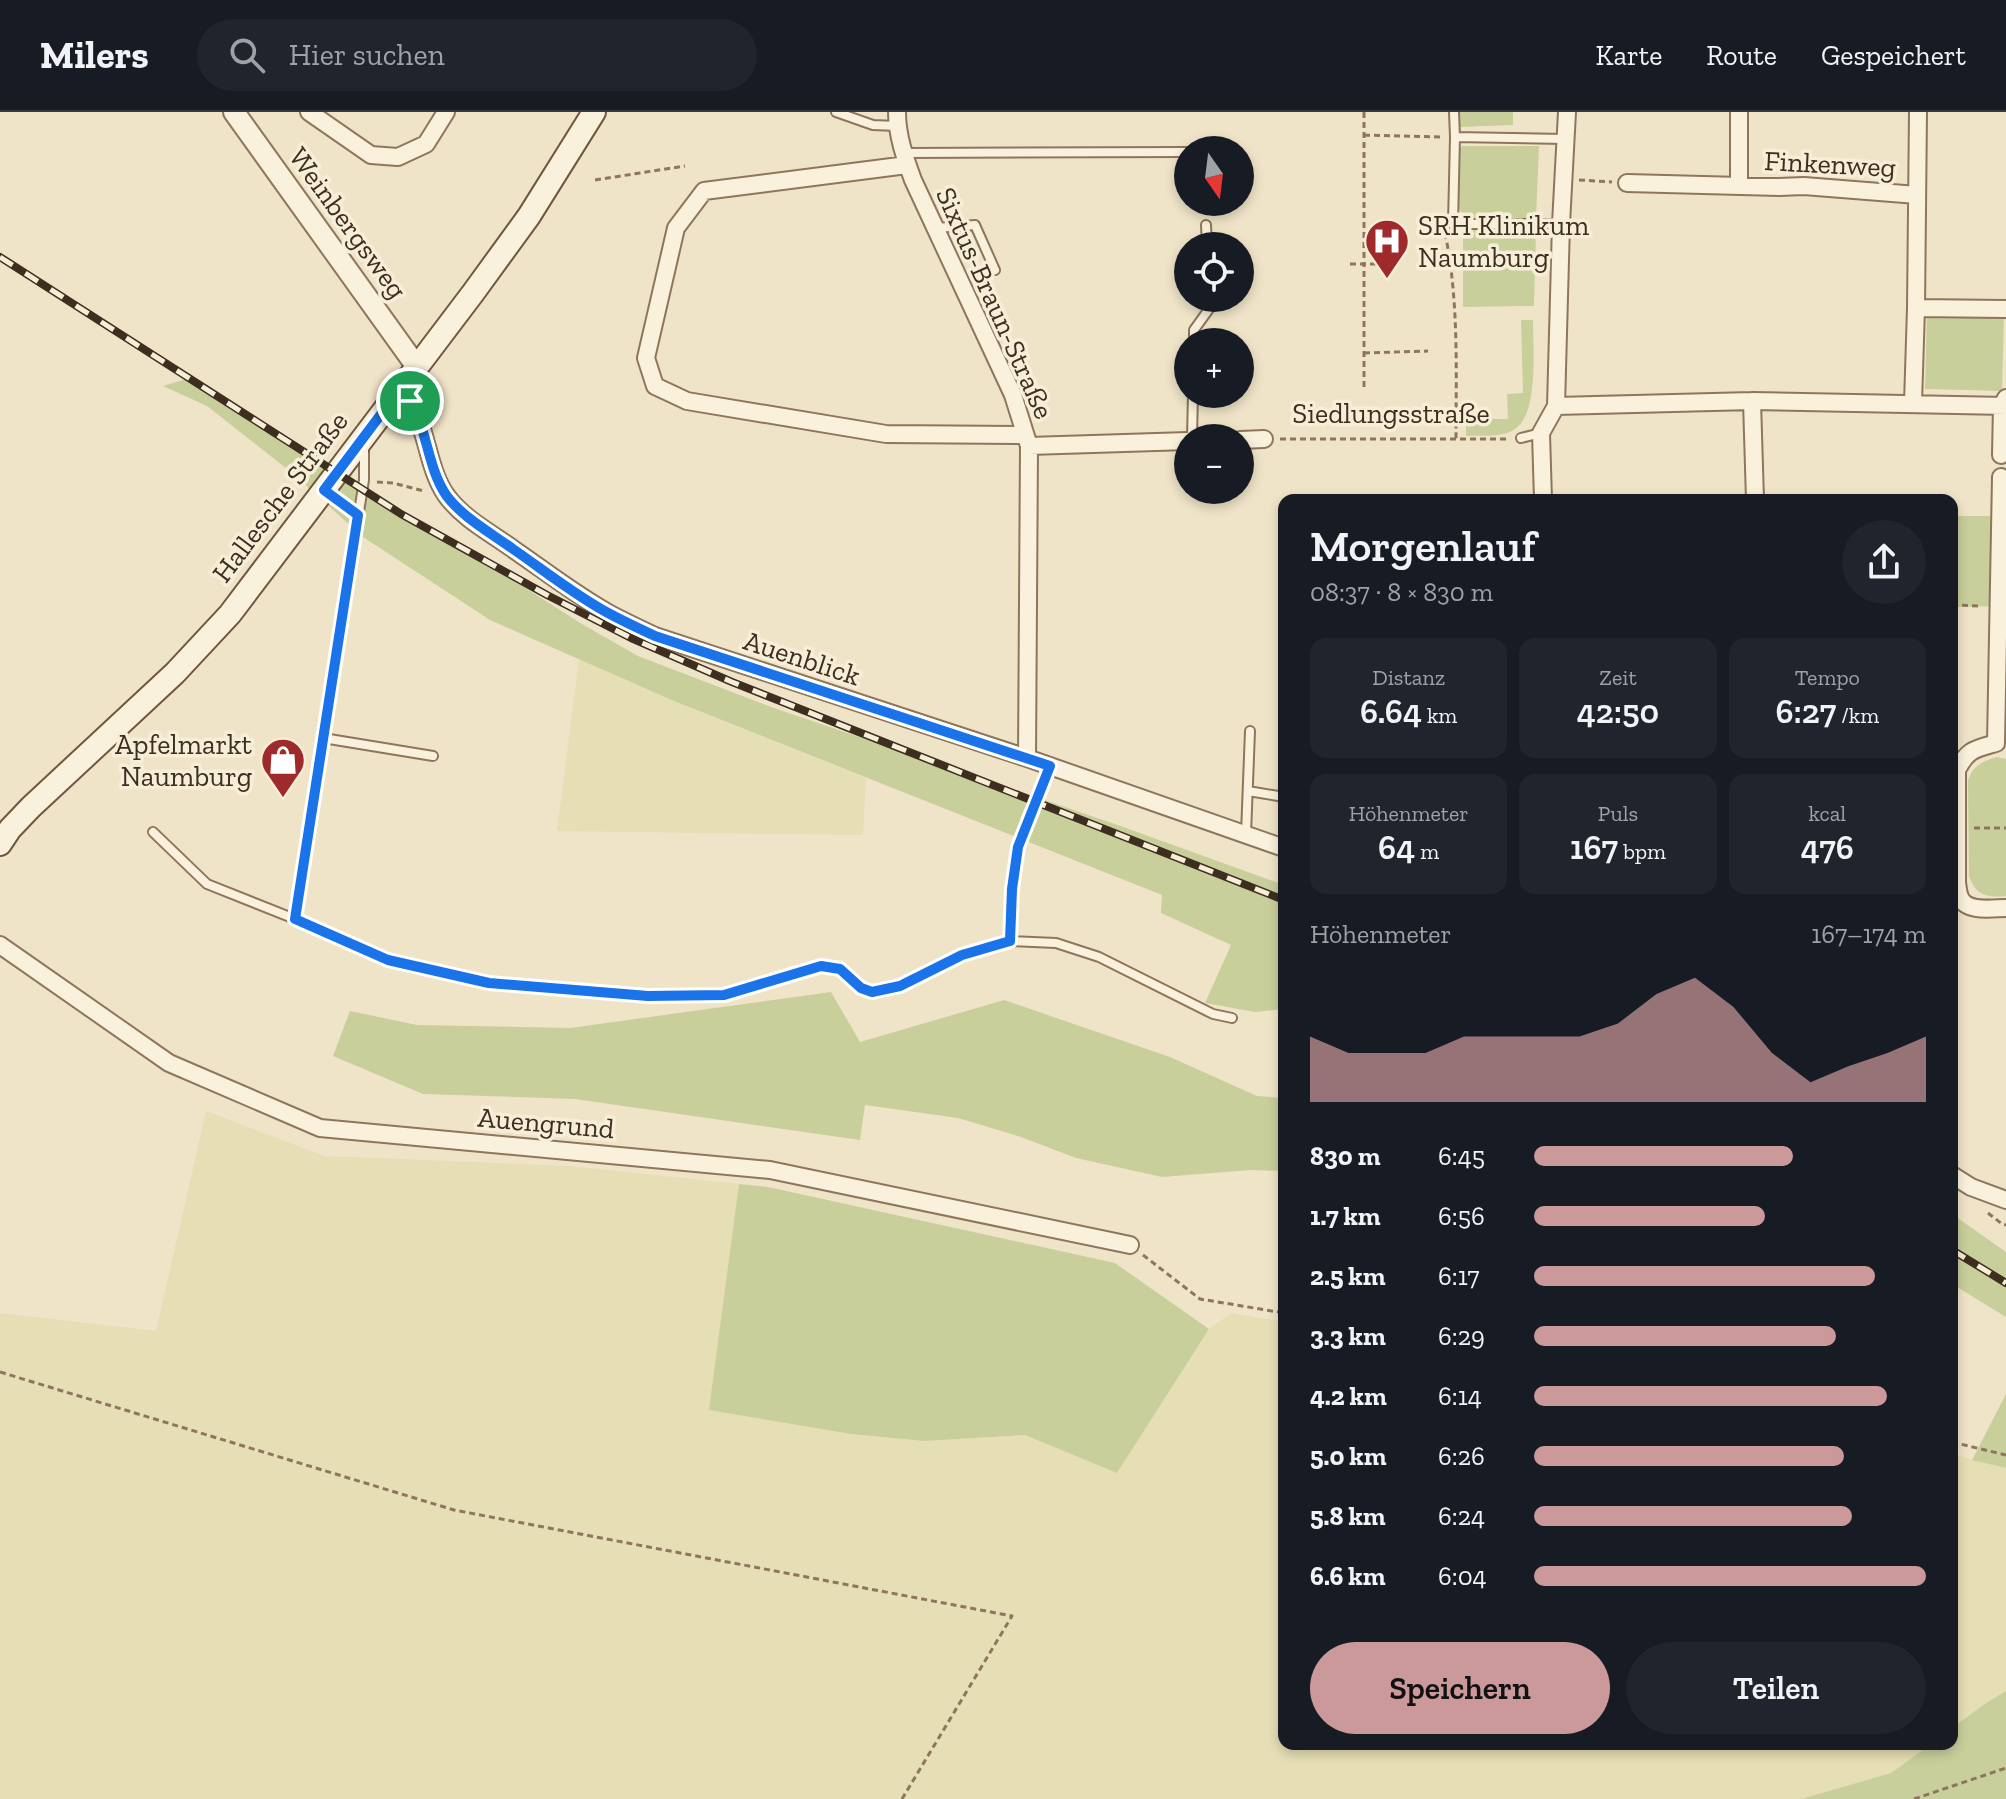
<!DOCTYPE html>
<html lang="de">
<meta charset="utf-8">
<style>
:root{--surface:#171b24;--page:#20242c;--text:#f1f3f6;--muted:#9ea1a6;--line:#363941;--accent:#cc999b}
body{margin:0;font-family:"Zilla Slab",serif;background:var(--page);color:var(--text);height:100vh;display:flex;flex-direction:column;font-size:30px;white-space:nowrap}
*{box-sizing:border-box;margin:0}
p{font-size:26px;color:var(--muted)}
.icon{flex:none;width:44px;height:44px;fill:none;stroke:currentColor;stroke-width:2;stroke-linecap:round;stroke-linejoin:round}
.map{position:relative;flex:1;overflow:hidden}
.details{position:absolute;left:1278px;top:382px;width:680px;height:1256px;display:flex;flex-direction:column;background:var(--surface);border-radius:16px;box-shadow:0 4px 12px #0003}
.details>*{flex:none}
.needle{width:52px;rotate:166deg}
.fabs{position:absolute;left:1174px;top:24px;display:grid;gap:16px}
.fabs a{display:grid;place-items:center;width:80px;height:80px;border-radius:50%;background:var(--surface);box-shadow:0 4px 12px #0003;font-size:40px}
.pin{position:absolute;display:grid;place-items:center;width:68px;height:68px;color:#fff;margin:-34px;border:4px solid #fff;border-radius:50%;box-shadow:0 2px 8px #0007}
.round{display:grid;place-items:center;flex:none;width:84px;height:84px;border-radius:42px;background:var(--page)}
.headline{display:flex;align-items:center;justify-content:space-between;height:136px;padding:0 32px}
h1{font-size:44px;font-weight:600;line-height:60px}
.metrics{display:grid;grid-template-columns:repeat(3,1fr);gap:12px;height:136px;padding:8px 32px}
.metrics div{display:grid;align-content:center;border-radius:16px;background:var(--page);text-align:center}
.metrics b{font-size:34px;font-weight:600}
.metrics small{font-size:22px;font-weight:400}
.metrics p{font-size:22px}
.chart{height:224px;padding:16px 32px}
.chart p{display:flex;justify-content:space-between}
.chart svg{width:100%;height:144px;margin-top:8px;fill:var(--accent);opacity:.7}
.action{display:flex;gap:16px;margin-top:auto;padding:16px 32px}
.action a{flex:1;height:92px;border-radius:48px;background:var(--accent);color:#111;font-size:32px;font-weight:600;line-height:92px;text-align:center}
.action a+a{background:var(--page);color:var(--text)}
ul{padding:0 32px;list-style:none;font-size:26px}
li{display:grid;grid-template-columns:128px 96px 1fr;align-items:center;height:60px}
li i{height:20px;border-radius:10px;background:var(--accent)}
header{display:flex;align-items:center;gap:48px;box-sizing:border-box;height:112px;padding:0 40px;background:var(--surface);border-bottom:2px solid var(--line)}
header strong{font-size:38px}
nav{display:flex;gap:44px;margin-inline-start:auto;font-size:28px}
.search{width:560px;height:72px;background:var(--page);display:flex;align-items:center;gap:20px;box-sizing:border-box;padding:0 28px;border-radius:44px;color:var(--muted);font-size:30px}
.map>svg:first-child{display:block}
</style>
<header>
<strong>Milers</strong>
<div class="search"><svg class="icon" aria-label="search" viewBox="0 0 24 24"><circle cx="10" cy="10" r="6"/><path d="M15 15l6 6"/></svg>Hier suchen</div>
<nav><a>Karte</a><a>Route</a><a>Gespeichert</a></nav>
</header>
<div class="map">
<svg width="2006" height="1687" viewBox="0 0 2006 1687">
<rect width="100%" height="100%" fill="#f0e4c8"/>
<path fill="#e6deb5" d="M579 547 674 589 866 666 863 723 557 719Z
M206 999 324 1044 570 1054 739 1072 710 1298 851 1322 924 1329 1025 1323 1117 1361 1209 1217 1231 1201 1284 1210V1632H1931L1891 1661 1801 1687H0V1201L156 1219Z
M1952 1342 2006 1356V1579L1986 1591 1952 1616Z"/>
<path fill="#c9cf9b" d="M1460 0H1513V13L1460 15Z
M1462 34H1539L1536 106H1466L1457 94 1458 38Z
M1463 117 1536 118 1534 194 1463 195Z
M1927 200 2004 201 2002 279 1925 277Z
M1521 208H1533C1533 234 1539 302 1515 317 1502 326 1481 323 1466 324V307H1508L1507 282 1523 281Z
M193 265 582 512 638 544 774 596 1115 712 1284 773V897L1255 900 1205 891 1231 833 1161 801 1162 783 674 589 490 508 363 425 291 360 207 294 163 274Z
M1952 389 1956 404H1995L2006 494 1952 495Z
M1997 645 2006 647V784C1987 786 1975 783 1969 764L1968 669C1972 654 1983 649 1997 645Z
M831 880 860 930 1004 888 1170 945 1257 984 1284 986V1059L1251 1058 1162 1065 1076 1046 1021 1025 958 1006 865 993 860 1028 575 987 423 982 333 944 350 899 417 913 570 916Z
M739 1072 768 1075 1115 1151 1209 1217 1117 1361 1025 1323 924 1329 851 1322 709 1298Z
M1952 1102 2006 1140V1205L1952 1172Z
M2006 1282V1356L1972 1348Z
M2006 1579V1687H1801L1891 1661 1931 1632H1952V1616L1986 1591Z"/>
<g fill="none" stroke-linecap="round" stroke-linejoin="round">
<g stroke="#8d765c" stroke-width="12">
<path id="service" d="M836 0 873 13 897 14
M1454 0 1455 25
M905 41 1188 40
M1561 112H1453L1455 25 1565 27
M1206 113 1207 134
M936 116 975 113 995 158
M1194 230V218L1209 197 1208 186
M1192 326 1193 282
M1521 326 1541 321
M326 380 358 403
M323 626 433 644
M1248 679 1284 685
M153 720 207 772 295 807 388 848 489 871 648 884 724 883 821 854 840 857 861 876 872 880 900 874 962 843 1010 829 1056 831 1099 845 1213 902 1232 906
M1246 722 1250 619
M295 807 364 368V333
M1010 829C1012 787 1012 750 1026 711"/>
</g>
<g stroke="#8d765c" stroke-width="20">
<path id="minor" d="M309 0 371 43 398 45 426 32 446 0
M897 0C897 24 905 46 913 68L1013 283 1029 334 1027 646
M1739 0V73
M907 53 704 79 676 116 646 246 655 274 687 289 886 322 1025 323
M1627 71 1779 75 1804 74 1917 83
M1916 196 2006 197
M400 277C428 304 424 351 446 383 462 406 491 421 513 437 545 459 577 484 610 502 625 510 640 517 655 524L1027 646 1284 736
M1752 289 1755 388
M1913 291 1916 196 1918 0
M1556 294 1752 289 2006 294
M1240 328 1264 327
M1029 334 1188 329
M2001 343 2002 294 2006 286
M2001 365 1996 631C1975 637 1968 637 1957 658V771C1958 776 1958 781 1960 785 1966 801 1993 796 2006 796
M1543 388 1541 321 1556 294 1561 112 1567 0
M0 833 169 951 320 1016 770 1058 1130 1133
M1952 1063 1971 1075 2006 1088"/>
</g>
<g stroke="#8d765c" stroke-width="24">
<path id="tertiary" d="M234 0 417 255"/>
</g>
<g stroke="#6f573f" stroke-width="26">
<path id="secondary" d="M0 732 10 717 31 695 175 561 230 502 473 181 529 104 594 0"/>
</g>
<path stroke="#8d765c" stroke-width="3" stroke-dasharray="6 4" stroke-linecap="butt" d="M1364 0V152
M1364 23 1443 25
M595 68 685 54
M1579 68 1612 70
M1445 121C1459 188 1456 260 1456 329
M1350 152H1383
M1364 241 1428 239
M1364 275V152
M1280 327H1508
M377 370 393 371 424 379
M1952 493 1980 494
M1974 716H2006
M1988 1101 2002 1112 2006 1113
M1143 1143 1200 1187 1284 1201
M0 1260 454 1398 1012 1504 902 1687
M1952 1330 2006 1343
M1914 1687 2006 1656"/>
<use href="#service" stroke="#faf1dc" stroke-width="8"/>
<use href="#minor" stroke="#faf1dc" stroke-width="16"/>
<use href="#tertiary" stroke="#faf1dc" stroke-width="20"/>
<use href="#secondary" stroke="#faf1dc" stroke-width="22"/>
<g stroke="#3d2e20" stroke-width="8">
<path id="rail" d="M0 145 401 402 547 483 631 526 732 570 1284 788
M1952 1138 2006 1171"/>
</g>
<use href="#rail" stroke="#f7eed8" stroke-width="5" stroke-dasharray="15" stroke-linecap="butt"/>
<g stroke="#8d765c" stroke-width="12" stroke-linecap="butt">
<path id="service-bridge" d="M1026 711 1043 671"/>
</g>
<use href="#service-bridge" stroke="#faf1dc" stroke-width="8"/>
</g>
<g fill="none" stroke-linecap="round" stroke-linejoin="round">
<g stroke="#fff" stroke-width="16">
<path id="route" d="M400 277C428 304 424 350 446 383 462 405 491 421 513 437 545 459 576 484 610 502 625 510 640 517 655 524L1050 654 1018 735 1012 777 1010 829 962 843 900 874 872 880 861 876 840 857 821 854 724 883 648 884 489 871 388 848 295 807 358 403 324 378Z"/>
</g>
<use href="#route" stroke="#1a73e8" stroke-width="10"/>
</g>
<defs>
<g id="hospital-pin" transform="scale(2.3)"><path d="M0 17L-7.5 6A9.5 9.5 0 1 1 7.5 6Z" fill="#9e2a2b" stroke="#f7eed8"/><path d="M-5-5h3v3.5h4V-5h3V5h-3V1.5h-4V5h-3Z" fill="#fff"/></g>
<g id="shop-pin" transform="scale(2.3)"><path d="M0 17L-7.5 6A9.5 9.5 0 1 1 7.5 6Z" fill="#9e2a2b" stroke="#f7eed8"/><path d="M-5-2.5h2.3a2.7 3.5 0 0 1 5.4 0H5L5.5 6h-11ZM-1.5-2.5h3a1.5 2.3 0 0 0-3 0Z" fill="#fff"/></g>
</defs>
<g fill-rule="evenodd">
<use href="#hospital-pin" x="1387" y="129"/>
<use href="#shop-pin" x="283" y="648"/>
</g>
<g text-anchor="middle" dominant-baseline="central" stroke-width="7" stroke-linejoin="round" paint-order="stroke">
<g font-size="28" fill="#3d2e20" stroke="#f7eed8">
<text transform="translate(1830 52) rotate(3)">Finkenweg</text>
<text transform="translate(348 111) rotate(54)">Weinbergsweg</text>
<text transform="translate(995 191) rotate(66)">Sixtus-Braun-Straße</text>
<text x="1391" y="301">Siedlungsstraße</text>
<text transform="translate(280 385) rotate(-53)">Hallesche Straße</text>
<text transform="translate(802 546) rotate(18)">Auenblick</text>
<text transform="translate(546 1011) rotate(5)">Auengrund</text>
</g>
<g font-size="28" fill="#3d2e20" stroke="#f7eed8" text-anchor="start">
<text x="1418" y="113">SRH Klinikum<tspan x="1418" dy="32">Naumburg</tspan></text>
<text x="252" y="632" text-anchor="end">Apfelmarkt<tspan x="252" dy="32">Naumburg</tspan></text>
</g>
</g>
</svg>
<div class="fabs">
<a><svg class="needle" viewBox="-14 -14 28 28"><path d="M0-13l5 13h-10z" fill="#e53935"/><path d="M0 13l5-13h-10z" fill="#9ea1a6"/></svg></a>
<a><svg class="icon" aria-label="locate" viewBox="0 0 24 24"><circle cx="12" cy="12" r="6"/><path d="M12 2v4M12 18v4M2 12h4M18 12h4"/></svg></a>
<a>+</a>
<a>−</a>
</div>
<div class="pin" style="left:410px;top:289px;background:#1e9e55"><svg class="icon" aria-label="arrive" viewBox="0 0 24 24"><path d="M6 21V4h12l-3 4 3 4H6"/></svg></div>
<section class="details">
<div class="headline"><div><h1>Morgenlauf</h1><p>08:37 · 8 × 830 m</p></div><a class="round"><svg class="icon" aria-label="share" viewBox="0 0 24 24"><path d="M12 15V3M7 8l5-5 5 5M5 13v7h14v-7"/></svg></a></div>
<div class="metrics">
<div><p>Distanz</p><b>6.64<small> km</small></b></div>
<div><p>Zeit</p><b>42:50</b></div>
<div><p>Tempo</p><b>6:27<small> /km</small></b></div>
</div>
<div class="metrics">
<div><p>Höhenmeter</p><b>64<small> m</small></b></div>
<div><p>Puls</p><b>167<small> bpm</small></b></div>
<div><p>kcal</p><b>476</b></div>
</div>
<div class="chart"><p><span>Höhenmeter</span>167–174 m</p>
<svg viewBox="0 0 160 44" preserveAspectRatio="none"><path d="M0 44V24L10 29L20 29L30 29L40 24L50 24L60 24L70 24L80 20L90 11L100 6L110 15L120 29L130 38L140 33L150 29L160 24V44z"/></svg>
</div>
<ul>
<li><b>830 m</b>6:45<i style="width:66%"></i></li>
<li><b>1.7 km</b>6:56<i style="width:59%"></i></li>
<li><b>2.5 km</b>6:17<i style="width:87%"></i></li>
<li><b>3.3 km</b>6:29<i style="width:77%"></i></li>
<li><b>4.2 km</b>6:14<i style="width:90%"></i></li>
<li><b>5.0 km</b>6:26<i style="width:79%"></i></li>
<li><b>5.8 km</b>6:24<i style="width:81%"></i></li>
<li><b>6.6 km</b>6:04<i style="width:100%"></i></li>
</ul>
<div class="action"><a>Speichern</a><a>Teilen</a></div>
</section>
</div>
